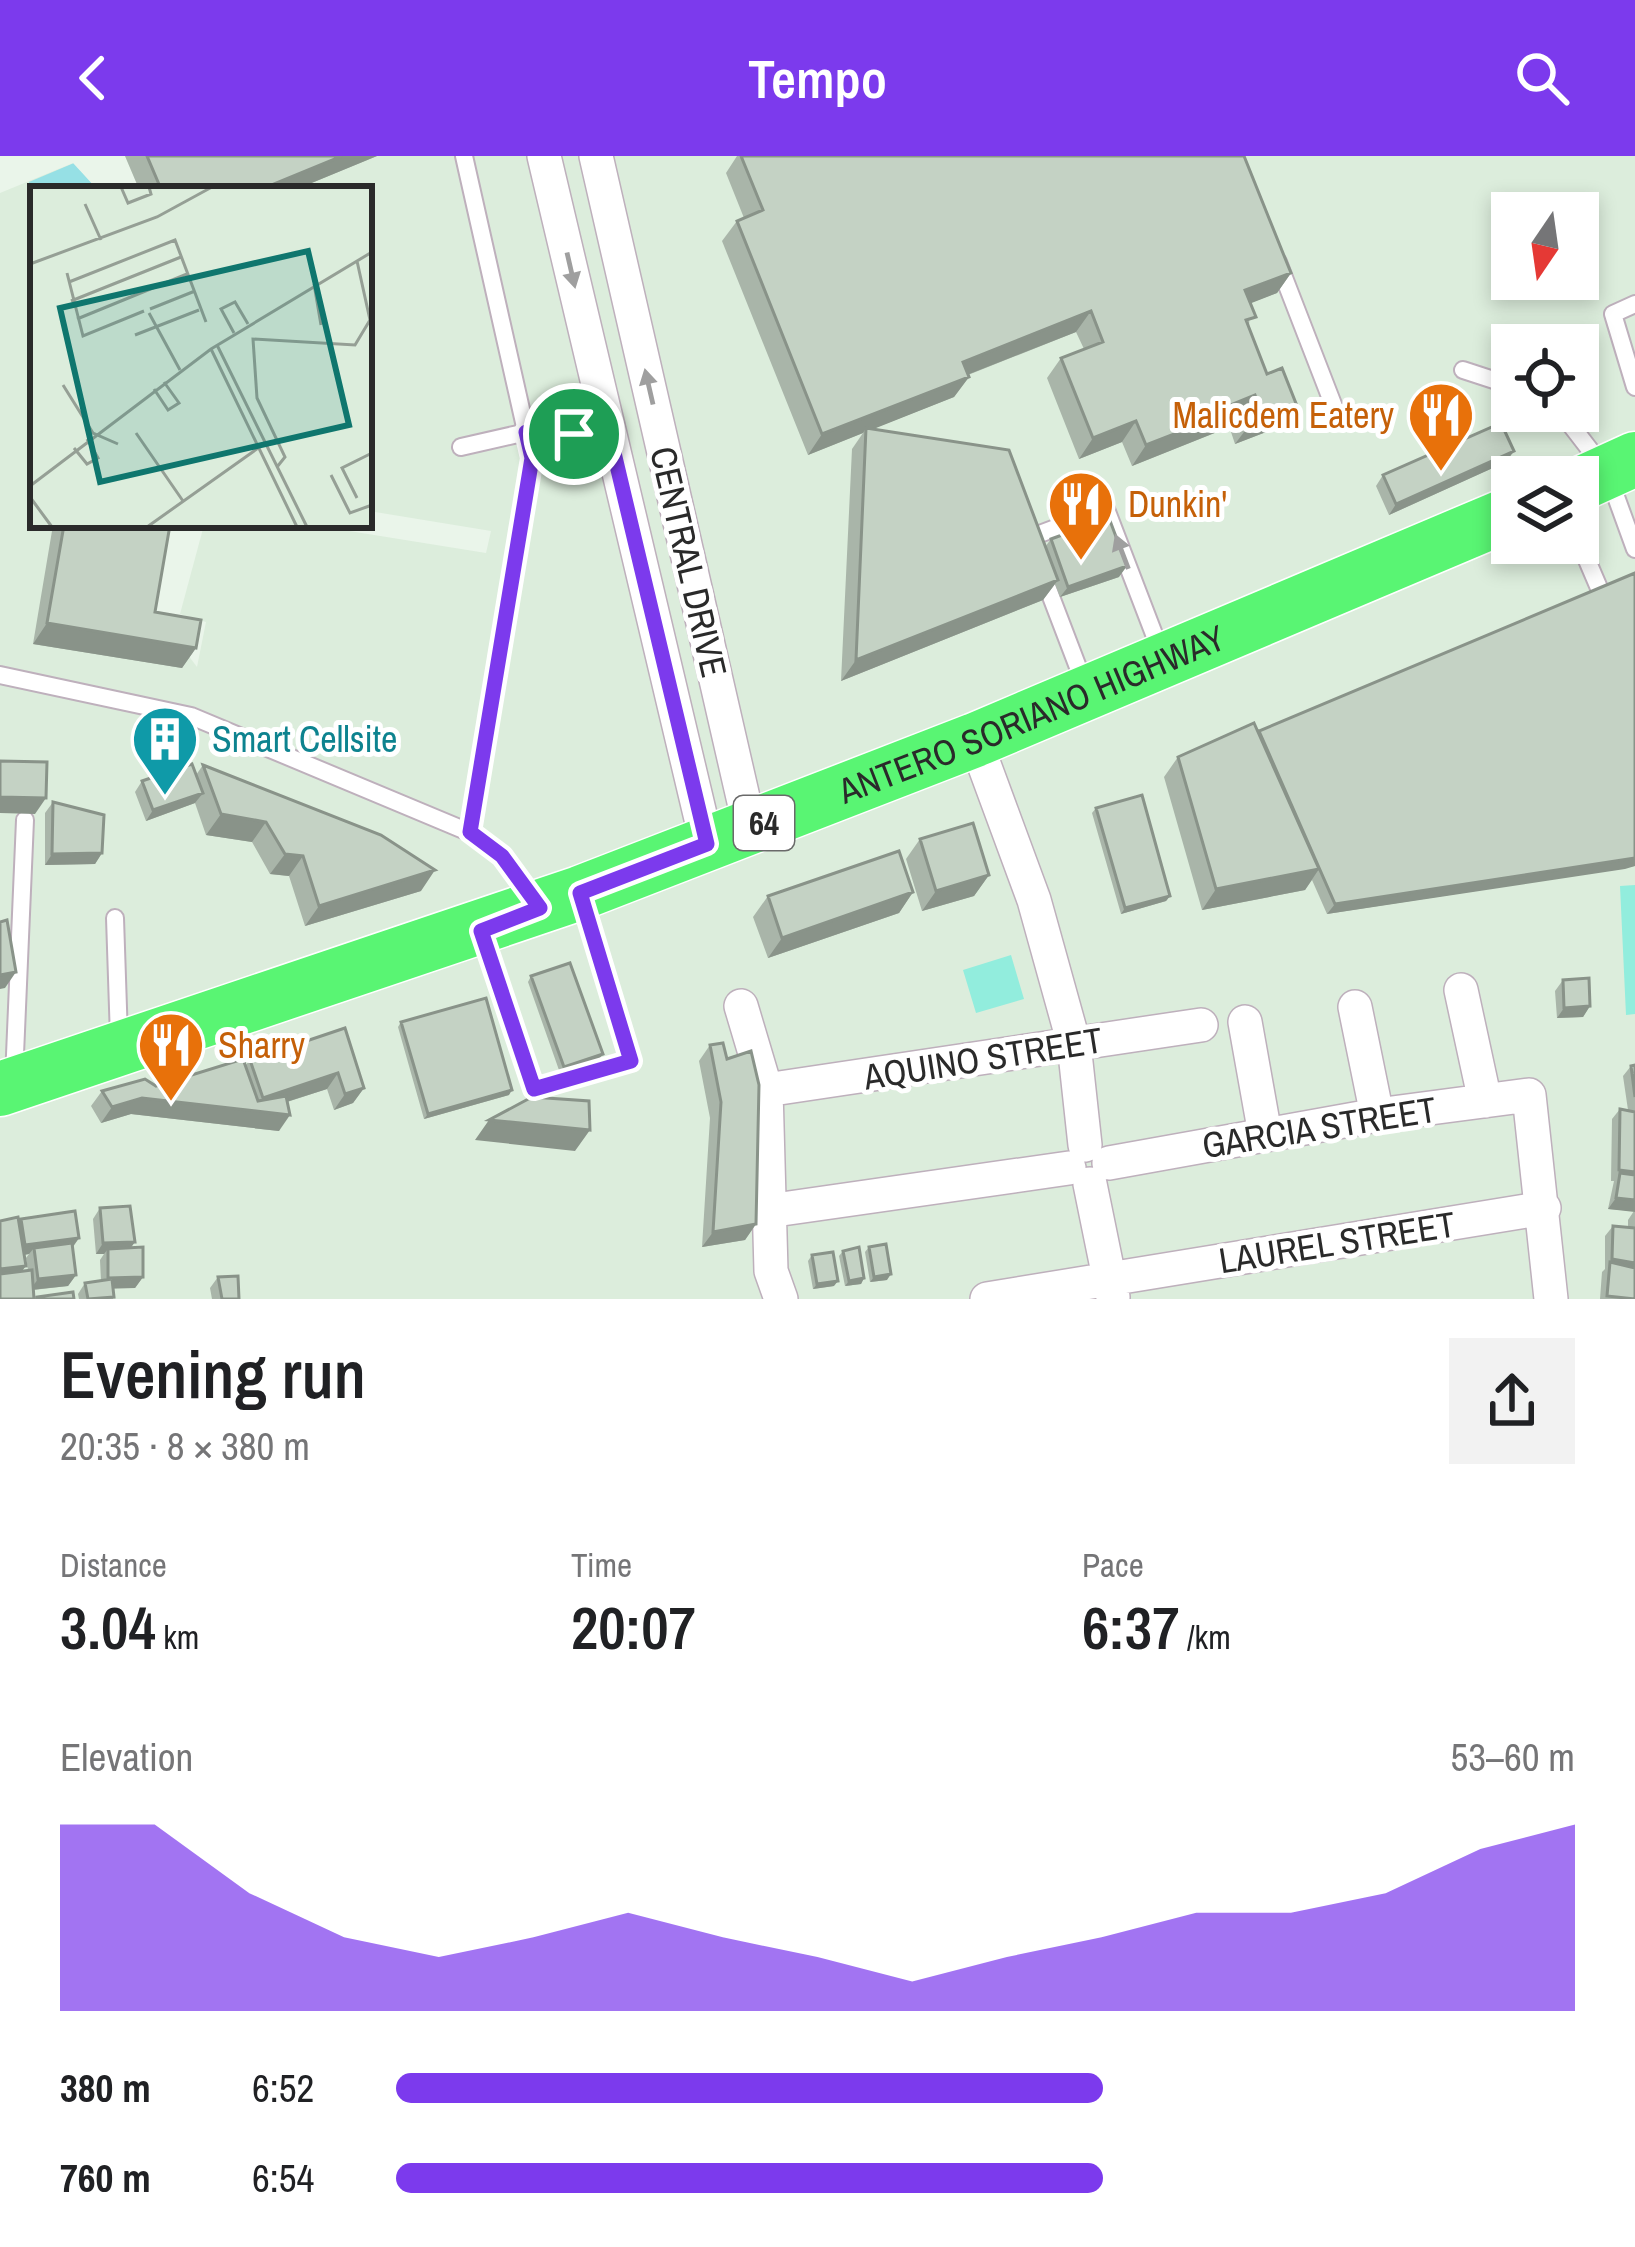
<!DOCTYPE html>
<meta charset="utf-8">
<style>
:root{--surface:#fff;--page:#f2f2f2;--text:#202124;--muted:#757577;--accent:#7c3aed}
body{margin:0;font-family:"Archivo Narrow",sans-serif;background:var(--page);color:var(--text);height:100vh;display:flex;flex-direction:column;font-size:45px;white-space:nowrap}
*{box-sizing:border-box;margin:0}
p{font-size:39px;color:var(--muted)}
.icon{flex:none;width:66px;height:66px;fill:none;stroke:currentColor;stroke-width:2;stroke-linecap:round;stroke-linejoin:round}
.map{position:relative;height:1143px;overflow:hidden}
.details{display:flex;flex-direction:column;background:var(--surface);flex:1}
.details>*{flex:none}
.needle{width:78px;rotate:193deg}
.fabs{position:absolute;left:1491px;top:36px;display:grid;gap:24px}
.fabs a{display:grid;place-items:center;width:108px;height:108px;border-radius:0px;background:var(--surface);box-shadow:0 6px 18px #0003;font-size:60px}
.pin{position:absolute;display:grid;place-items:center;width:102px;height:102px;color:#fff;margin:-51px;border:6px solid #fff;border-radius:50%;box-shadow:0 3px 12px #0007}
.round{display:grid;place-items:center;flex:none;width:126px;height:126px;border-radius:0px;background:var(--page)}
.summary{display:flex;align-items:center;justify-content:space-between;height:204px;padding:0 60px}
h1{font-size:66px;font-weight:600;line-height:90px}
.metrics{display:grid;grid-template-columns:repeat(3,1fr);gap:18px;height:204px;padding:12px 60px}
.metrics div{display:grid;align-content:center}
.metrics b{font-size:60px;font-weight:600}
.metrics small{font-size:33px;font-weight:400}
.metrics p{font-size:33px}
.chart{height:336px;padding:24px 60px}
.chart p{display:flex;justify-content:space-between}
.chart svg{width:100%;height:216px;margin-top:12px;fill:var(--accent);opacity:.7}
ul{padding:0 60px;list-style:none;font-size:39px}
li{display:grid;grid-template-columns:192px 144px 1fr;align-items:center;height:90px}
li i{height:30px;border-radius:15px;background:var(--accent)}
header{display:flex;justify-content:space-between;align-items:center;height:156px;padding:0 60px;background:var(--accent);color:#fff;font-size:54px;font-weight:600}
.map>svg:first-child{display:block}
</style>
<header><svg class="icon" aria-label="back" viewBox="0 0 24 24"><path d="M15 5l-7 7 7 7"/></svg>Tempo<svg class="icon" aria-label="search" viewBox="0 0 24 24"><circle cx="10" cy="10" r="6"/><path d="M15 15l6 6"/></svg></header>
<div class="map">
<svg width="1635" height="1143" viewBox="0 0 1635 1143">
<rect width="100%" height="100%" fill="#dceddc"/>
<path fill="#96e0e5" d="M74 7 97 33H33V45L29 26Z"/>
<path fill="#92eddd" d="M1635 729V858L1626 859 1620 730Z
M1011 799 1024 843 976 857 963 814Z"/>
<path fill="#eaf5ea" d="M0 0H125L139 33H97L73 7 0 37Z
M369 355 491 375 486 397 312 369H369Z
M172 369H204L180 458 206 466 197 511 185 495 141 477Z"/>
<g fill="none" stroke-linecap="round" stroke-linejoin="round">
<g stroke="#beb0bc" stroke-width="20">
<path id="lane" d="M1278 106 1336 256
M1635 148 1613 158 1635 231
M1463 214 1512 230
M1560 255 1607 316 1635 393
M461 291 527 276 610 280
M1578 383 1599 432
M1031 387 1029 382 1106 353 1162 499
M1042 417 1084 527
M0 519 191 560 471 677 532 302 464 0
M471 677 502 700 535 745
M115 762 119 882
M481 776 534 933 630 905 582 743
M14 922 25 664"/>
</g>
<g stroke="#beb0bc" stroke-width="36">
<path id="street" d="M544 0 707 688
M596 0 750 672
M975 584 1034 744 1074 888 1085 989
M1461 834 1485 945
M741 850 766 934 771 1115 781 1143
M1355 851 1377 959
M1245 866 1265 978
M766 934 1201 869
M1109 1007 1377 959 1529 939 1551 1143
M1090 1028 1113 1141
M768 1055 1069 1012
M987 1143 1544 1052"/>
</g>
<g stroke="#fff" stroke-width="57">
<g id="primary">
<path d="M1578 329 1635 303"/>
<path id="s1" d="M0 933 580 737 975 584 1512 357"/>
</g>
</g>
<use href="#lane" stroke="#fff" stroke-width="16"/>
<use href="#street" stroke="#fff" stroke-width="33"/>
<use href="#primary" stroke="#59f573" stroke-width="54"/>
</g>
<path fill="#a9b5a9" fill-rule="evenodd" d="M125 0H377L297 33H139Z
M737 0H1244L1291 117 1277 137 1250 147 1249 171 1267 218 1297 250 1282 270 1235 288 1231 276 1241 262 1240 259 1224 266 1217 276 1132 310 1122 286 1079 303 1047 222 1061 202 1084 193 1076 176 968 219 969 221 954 241 872 273 1045 391 1051 383 1119 421 1060 441 1055 428 1043 444 841 525 852 293 863 277 808 299 722 85 737 65 744 62 726 17Z
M1506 306 1389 359 1376 330 1383 319Z
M53 369H170L155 456 196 492 182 512 33 488Z
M1635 417V710L1327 758 1312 724 1305 734 1202 754 1164 621 1178 601 1259 576Z
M203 609 421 735 305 770 289 720 270 718 252 686 206 679 195 647 146 665 135 636 142 625 196 619Z
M53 646 102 697 95 708 45 709V657Z
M1096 652 1170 740 1166 745 1121 758 1092 657Z
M920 683 989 719 974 740 922 755 906 703Z
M913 736 899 757 768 802 753 761 768 740Z
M531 820 599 903 560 917 528 826Z
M1563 824 1590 850 1583 861 1557 862 1555 835Z
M401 866 509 939 424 963 398 871Z
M345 872 364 932 353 947 334 954 327 933 287 946 279 975 131 958 101 967 91 950 102 935 156 930 245 910 250 904Z
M710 889 756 1068 745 1084 702 1091 710 962 699 905Z
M1635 909V955H1632L1635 956V1143H1600L1602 1116 1605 1113V1080L1613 1070 1628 1071V1064L1634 1055 1608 1053 1614 1025H1611L1612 963 1620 953 1628 954 1623 920 1631 910Z
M100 1052 131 1092 143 1121 135 1132H113V1143H79L78 1138 85 1127 101 1125 100 1104 104 1098H96L93 1063Z
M21 1063 79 1082 73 1091 76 1119 68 1130 33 1134 0 1143ZM29 1098 26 1102 28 1114 22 1115 24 1099Z
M869 1091 887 1124 870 1126 865 1096Z
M843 1095 864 1122 861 1128 845 1130 839 1100Z
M812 1099 834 1130 813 1133 808 1105Z
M218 1121 239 1143H212L210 1132Z"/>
<path fill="#899389" d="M342 0H377L297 33H262Z
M1291 117 1277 137 1231 155 1245 134Z
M1091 155 1076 176 949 226 963 206Z
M969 221 954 241 866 276V272L863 277 808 299 822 278Z
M1255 239 1240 259 1224 266 1217 276 1132 310 1146 289Z
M1297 250 1282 270 1235 288 1250 268Z
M1136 265 1122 286 1079 303 1093 282Z
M1514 295 1506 306 1389 359 1396 348Z
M1127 410 1119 421 1060 441 1068 431Z
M1058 424 1043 444 841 525 856 504Z
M47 467 196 492 182 512 33 488Z
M203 637 195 647 146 665 153 654Z
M0 641 46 642 35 658 0 657Z
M221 658 266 666 252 686 206 679Z
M102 697 95 708 45 709 52 698Z
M285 698 303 700 289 720 270 718Z
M1635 702V710L1625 713 1327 758 1335 748Z
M1319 713 1305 734 1202 754 1216 733Z
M435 714 421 735 305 770 319 750Z
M989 719 974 740 922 755 936 735Z
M913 736 899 757 768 802 782 782Z
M1170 740 1166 745 1121 758 1125 752Z
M16 816 5 832 0 833V819Z
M1590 850 1583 861 1557 862 1564 852Z
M603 898 599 903 560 917 564 911Z
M338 917 327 933 258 955 290 959 279 975 131 958 101 967 112 951 142 942 253 955 263 942Z
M364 932 353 947 334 954 345 938Z
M512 934 509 939 424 963 428 958Z
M489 964 590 974 575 995 475 984Z
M1616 1042 1635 1044V1056L1608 1053Z
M756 1068 745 1084 702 1091 713 1076Z
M79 1082 71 1093 34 1092 29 1098 17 1100 25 1089Z
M135 1086 127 1097 108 1093 104 1098H96L103 1087Z
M1612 1103 1635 1107V1119L1609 1106Z
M26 1110 18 1120 0 1123V1113Z
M891 1118 887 1124 870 1126 874 1121Z
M76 1119 68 1130 30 1134 38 1123Z
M143 1121 135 1132 101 1133 108 1122Z
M864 1122 861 1128 845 1130 849 1125Z
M838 1125 834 1130 813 1133 817 1128Z"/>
<path fill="#c4d2c4" stroke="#899389" stroke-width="3" d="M147 0H342L262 33H161Z
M741 0H1244L1291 117 1245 134 1256 161 1246 164 1267 218 1282 212 1297 250 1250 268 1245 256 1259 251 1255 239 1228 250 1231 256 1146 289 1136 265 1093 282 1061 202 1103 186 1091 155 963 206 969 221 822 278 737 65 763 54Z
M1501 267 1514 295 1396 348 1383 319Z
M866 272 1009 294 1058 424 856 504Z
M1109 362 1127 410 1068 431 1051 383Z
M64 369H170L155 456 201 464 196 492 47 467Z
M1635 417V702L1335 748 1259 575Z
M1254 567 1319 713 1216 733 1178 601Z
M0 605 47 606 46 642 0 641Z
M192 608 203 637 153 654 142 625Z
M203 609 381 679 435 714 319 750 303 700 285 698 266 666 221 658Z
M1142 639 1170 740 1125 752 1096 652Z
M53 646 104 659 102 697 52 698Z
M973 667 989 719 936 735 920 683Z
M899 695 913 736 782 782 768 740Z
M7 764 16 816 0 819V766Z
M570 807 603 898 564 911 531 820Z
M1589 822 1590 850 1564 852 1563 824Z
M486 842 512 934 428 958 401 866Z
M345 872 364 932 345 938 338 917 263 942 250 904Z
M723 887 727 903 751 895 759 929 756 1068 713 1076 721 946 710 889Z
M243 903 258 945 286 940 290 959 142 942 112 951 102 935 145 923 156 930Z
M1635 909V941L1631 910Z
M532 941 589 945 590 974 489 964Z
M1620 953 1635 956V1016L1619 1014Z
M1620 1017 1635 1019V1044L1616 1042Z
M130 1050 135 1086 103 1087 100 1052Z
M75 1055 79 1082 25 1089 21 1063Z
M18 1061 26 1110 0 1113V1065Z
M1613 1070 1635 1072V1107L1612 1103Z
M72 1087 76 1119 38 1123 34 1092Z
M886 1088 891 1118 874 1121 869 1091Z
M143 1091V1121L108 1122V1093Z
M859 1091 864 1122 849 1125 843 1095Z
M833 1096 838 1125 817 1128 812 1099Z
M1610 1106 1635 1112V1143L1607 1140Z
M32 1114 34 1143H0V1118Z
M238 1120 239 1143H222L218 1121Z
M112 1123 114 1141 88 1143 85 1127Z
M73 1136 74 1143H37V1141Z"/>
<defs><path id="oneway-solid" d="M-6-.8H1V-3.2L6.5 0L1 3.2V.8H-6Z" transform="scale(3)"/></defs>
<g fill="#9f9f9f">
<use href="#oneway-solid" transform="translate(571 114) rotate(77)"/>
<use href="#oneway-solid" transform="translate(649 231) rotate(-103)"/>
<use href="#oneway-solid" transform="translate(1122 396) rotate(-111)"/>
</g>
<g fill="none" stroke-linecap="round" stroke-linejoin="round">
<g stroke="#fff" stroke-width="24">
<path id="route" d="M526 276 610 280 707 688 580 737 631 905 534 933 481 775 540 752 502 700 470 676 532 302Z"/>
</g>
<use href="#route" stroke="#7c3aed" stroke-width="15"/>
</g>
<defs>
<g id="restaurant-pin" transform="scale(3.45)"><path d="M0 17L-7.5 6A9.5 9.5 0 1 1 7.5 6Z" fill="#e8710a" stroke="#fff"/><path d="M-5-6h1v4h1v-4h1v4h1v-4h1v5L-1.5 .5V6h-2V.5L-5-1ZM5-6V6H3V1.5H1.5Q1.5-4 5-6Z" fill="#fff"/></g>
<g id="building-pin" transform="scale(3.45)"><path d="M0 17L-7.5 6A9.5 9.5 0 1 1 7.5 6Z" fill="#0f9aa8" stroke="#fff"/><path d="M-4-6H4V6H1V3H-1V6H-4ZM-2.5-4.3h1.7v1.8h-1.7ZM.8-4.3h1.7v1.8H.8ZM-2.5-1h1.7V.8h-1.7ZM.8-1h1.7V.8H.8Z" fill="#fff"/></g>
</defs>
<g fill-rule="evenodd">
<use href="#restaurant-pin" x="1441" y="259"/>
<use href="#restaurant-pin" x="1081" y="348"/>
<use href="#building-pin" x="165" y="583"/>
<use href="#restaurant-pin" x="171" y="889"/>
</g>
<g text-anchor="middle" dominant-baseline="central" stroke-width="10" stroke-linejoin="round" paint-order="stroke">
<rect fill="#fff" stroke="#6a6a6a" stroke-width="3" x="734" y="640" width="60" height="54" rx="9"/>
<g font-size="33" font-weight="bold" fill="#2a2a2a">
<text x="764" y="667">64</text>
</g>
<g font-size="36" fill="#c56008" stroke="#fff" text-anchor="start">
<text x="1394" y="259" text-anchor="end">Malicdem Eatery</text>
<text x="1128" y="348">Dunkin'</text>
<text x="218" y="889">Sharry</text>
</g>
<g font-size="36" fill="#2a2a2a" stroke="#fff">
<text transform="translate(689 406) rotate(77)">CENTRAL DRIVE</text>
<text stroke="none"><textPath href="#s1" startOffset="1098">ANTERO SORIANO HIGHWAY</textPath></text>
<text transform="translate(983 902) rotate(-9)">AQUINO STREET</text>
<text transform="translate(1319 971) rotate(-9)">GARCIA STREET</text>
<text transform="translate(1337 1086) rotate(-9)">LAUREL STREET</text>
</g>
<g font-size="36" fill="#0d838f" stroke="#fff" text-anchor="start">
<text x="212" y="583">Smart Cellsite</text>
</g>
</g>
<g transform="translate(30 30)">
<rect width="342" height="342" fill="#dceddc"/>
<path fill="none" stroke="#959f95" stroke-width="3" d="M91 1 98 17 121 8 119 1M55 18 71 54M0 78 127 31 182 1M37 87 53 150 114 125M39 96 145 54 176 136M284 98 291 139M41 115 151 71M120 123 165 105M119 127 150 184M47 133 157 88M204 147 191 123 205 116 218 138M105 149 169 124M187 159 277 341M181 163 267 341M33 199 63 247 88 258M124 203 138 224 149 217 134 196M106 247 153 315M44 262 57 278 68 272 57 253M247 281 255 271 227 212 223 153 325 159 340 134 327 75M301 289 320 327 342 319M0 300 181 163 342 66M0 311 22 341M327 312 312 282 342 267M117 341 231 260"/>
<path fill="#0f766e" fill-opacity="0.15" stroke="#0f766e" stroke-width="6" d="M278 65 319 239 70 296 30 122Z"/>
<rect width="342" height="342" fill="none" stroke="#2a2a2a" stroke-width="6"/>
</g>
</svg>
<div class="fabs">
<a><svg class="needle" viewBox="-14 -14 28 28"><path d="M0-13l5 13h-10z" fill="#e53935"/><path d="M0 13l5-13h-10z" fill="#757577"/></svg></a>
<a><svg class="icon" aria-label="locate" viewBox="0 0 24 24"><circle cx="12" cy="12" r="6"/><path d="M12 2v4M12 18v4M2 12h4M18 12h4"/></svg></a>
<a><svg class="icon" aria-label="layers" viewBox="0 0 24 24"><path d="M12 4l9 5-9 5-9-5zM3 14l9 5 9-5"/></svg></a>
</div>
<div class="pin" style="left:574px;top:278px;background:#1e9e55"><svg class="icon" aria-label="arrive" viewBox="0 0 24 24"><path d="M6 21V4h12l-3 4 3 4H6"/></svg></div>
</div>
<section class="details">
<div class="summary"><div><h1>Evening run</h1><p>20:35 · 8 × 380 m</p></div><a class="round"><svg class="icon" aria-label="share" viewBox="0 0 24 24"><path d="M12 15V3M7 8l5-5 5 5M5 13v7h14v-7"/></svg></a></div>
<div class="metrics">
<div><p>Distance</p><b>3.04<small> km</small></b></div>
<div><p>Time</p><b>20:07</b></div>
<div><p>Pace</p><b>6:37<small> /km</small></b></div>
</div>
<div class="chart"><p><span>Elevation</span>53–60 m</p>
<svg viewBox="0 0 160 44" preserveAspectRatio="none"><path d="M0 44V6L10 6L20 20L30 29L40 33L50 29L60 24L70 29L80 33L90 38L100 33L110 29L120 24L130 24L140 20L150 11L160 6V44z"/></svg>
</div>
<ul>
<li><b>380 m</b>6:52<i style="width:60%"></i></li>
<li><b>760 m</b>6:54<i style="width:60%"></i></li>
</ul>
</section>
